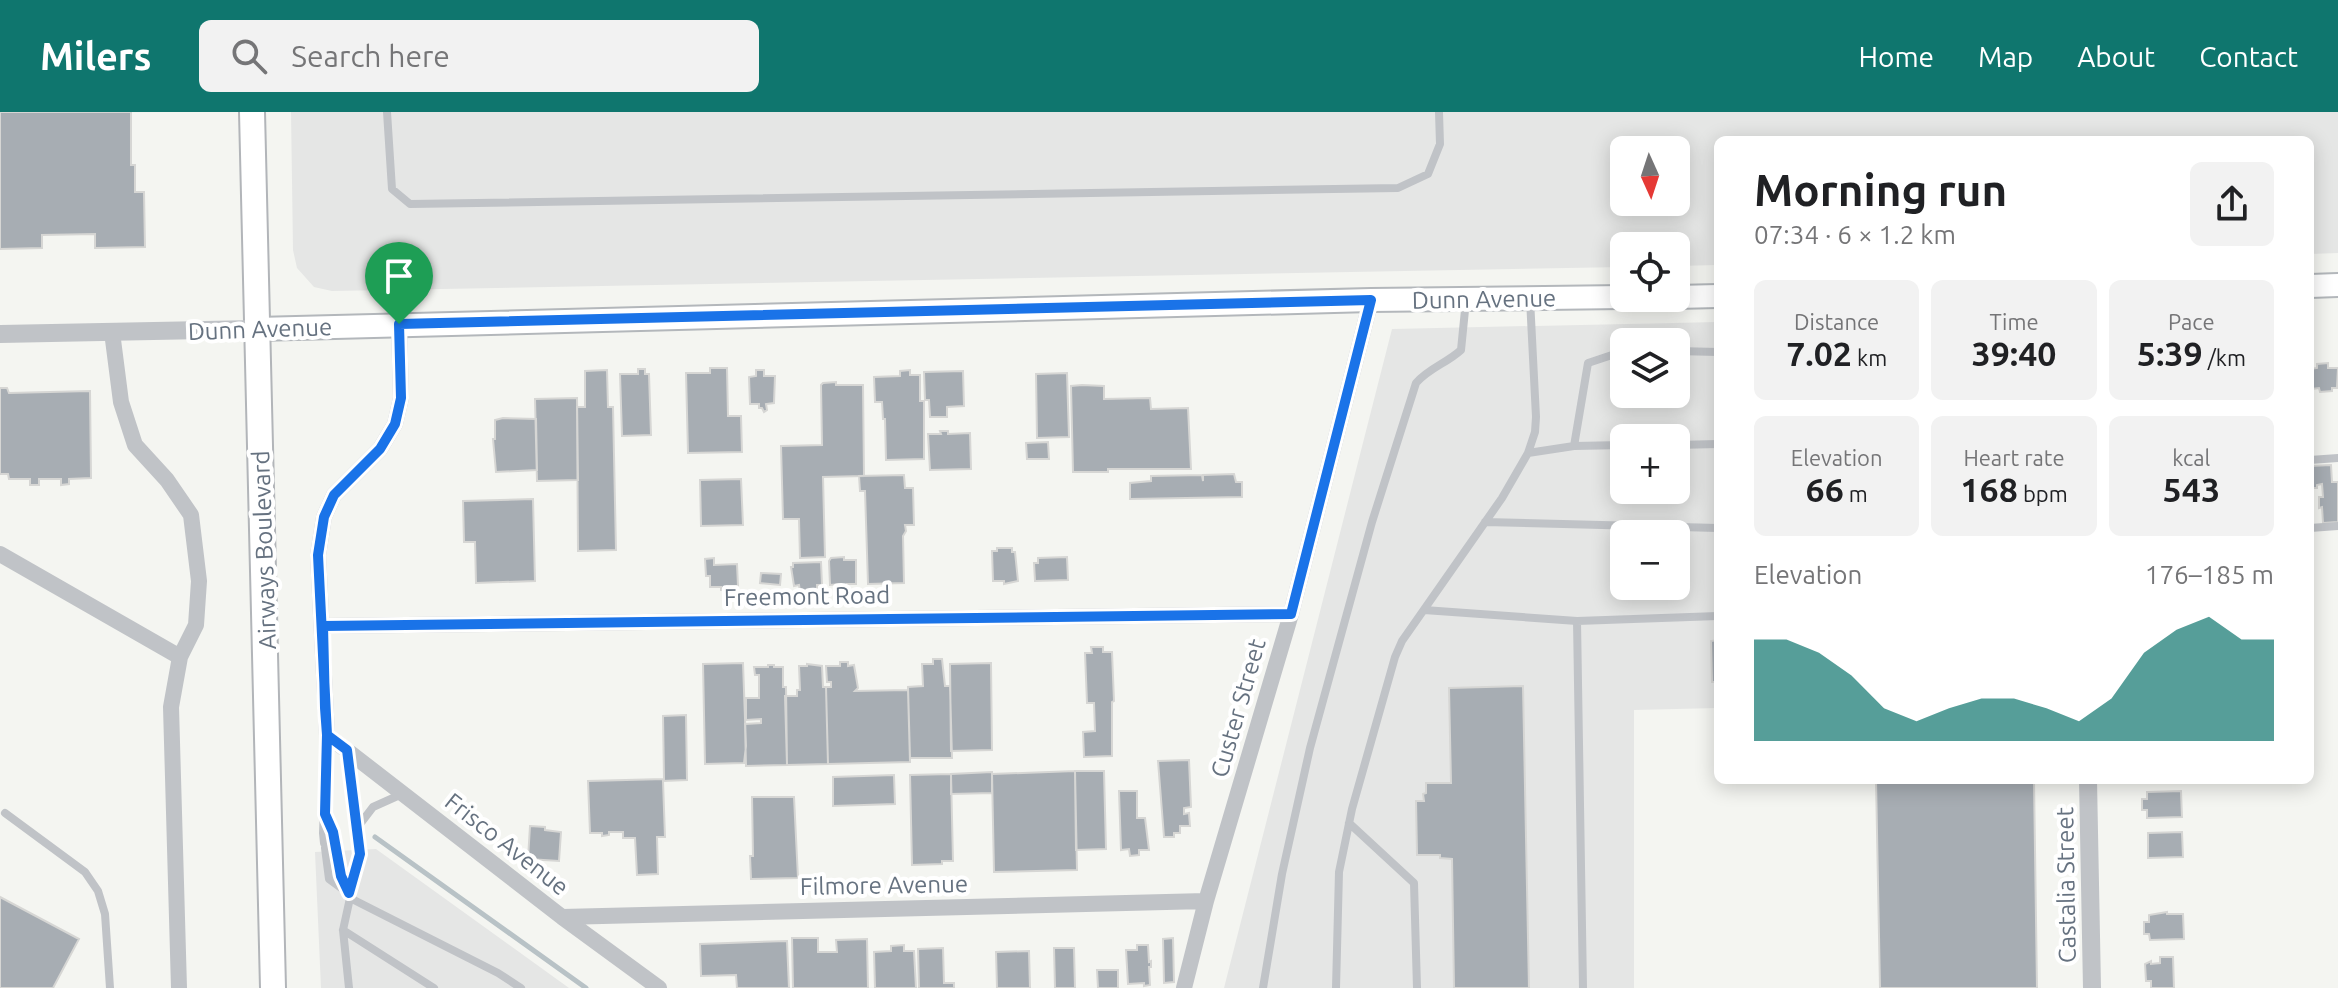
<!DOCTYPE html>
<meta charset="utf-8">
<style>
:root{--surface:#fff;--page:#f2f2f2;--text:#202124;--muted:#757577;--accent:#0f766e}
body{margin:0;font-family:Ubuntu,sans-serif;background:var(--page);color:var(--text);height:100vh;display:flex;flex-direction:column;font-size:30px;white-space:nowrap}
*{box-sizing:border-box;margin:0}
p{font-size:26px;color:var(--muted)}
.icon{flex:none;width:44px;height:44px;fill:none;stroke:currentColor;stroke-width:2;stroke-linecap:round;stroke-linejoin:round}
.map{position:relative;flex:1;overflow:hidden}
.sheet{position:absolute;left:1714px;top:24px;width:600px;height:648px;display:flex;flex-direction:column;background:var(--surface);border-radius:12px;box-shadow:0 4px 20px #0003}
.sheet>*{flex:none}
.needle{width:52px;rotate:177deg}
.tools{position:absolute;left:1610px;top:24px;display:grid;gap:16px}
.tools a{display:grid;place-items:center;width:80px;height:80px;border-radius:12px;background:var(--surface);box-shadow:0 4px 20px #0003;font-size:40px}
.pin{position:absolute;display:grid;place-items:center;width:68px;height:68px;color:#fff;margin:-82px -34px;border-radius:50% 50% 50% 0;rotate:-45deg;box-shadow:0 0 8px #0007}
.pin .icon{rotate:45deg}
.round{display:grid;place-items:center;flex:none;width:84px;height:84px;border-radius:12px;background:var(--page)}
.headline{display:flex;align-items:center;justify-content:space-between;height:136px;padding:0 40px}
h1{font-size:44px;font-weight:600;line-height:60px}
.metrics{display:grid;grid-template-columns:repeat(3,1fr);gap:12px;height:136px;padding:8px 40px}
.metrics div{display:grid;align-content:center;border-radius:12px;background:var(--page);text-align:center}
.metrics b{font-size:34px;font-weight:600}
.metrics small{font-size:22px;font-weight:400}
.metrics p{font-size:22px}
.chart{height:224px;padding:16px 40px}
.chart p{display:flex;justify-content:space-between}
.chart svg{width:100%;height:144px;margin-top:8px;fill:var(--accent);opacity:.7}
header{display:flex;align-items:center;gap:48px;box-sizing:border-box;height:112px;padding:0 40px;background:var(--accent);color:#fff}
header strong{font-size:38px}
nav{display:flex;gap:44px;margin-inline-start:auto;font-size:28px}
.search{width:560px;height:72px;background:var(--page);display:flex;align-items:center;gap:20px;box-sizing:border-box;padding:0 28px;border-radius:12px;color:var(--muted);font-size:30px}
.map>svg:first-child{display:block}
</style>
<header>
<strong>Milers</strong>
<div class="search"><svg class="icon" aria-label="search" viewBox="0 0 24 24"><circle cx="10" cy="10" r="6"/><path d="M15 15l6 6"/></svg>Search here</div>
<nav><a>Home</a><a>Map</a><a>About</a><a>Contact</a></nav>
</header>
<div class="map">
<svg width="2338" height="876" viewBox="0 0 2338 876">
<rect width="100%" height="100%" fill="#f4f5f1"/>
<path fill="#e5e6e5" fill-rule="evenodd" d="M291 0H2338V141L2310 142V28H1718V153L1676 154V134H1624V155L332 179 314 175 297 156 293 138ZM1624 38H1676V90H1624Z
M1718 210V596L1634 598V876H1224L1392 217ZM1624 230H1676V282H1624ZM1624 326H1676V378H1624ZM1624 422H1676V474H1624Z
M376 737 569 876H321L315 740Z"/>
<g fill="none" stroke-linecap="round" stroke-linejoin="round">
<path stroke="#b8c2c6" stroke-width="5" d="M375 725 586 876"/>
</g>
<path fill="#a7adb3" stroke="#d6d6d4" stroke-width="2" d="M0 0H131V53H135V80H144L145 135 95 136V122L42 123V136L0 137Z
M2328 251V256H2338L2337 276H2332V279L2320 280 2319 276 2311 277 2310 257 2317 256V252Z
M710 256H727L728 304H741L742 340 688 341 686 261H710Z
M638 257H645V262H649L651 323 622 324 620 262H638Z
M607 258 608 295H613L616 438 578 439 577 295H585V259Z
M756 258H764V264H775L774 291 766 292 767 298 764 300 762 296H759V292H750L749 265 756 264Z
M910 258V263H920V289H924V347L886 348 885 307H883L882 290H875L874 265 900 264V259Z
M963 259 964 294 947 295V305H930L929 288H925L924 260Z
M1067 261 1069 325 1037 326 1036 262Z
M836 270V273H863L864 364 823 365 825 445 800 446 799 407H783L781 334 822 333 821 273 823 271Z
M1082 273 1104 274V287L1150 286 1151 297 1188 296 1191 357H1108V360H1073L1071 274Z
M0 276H7L9 281 90 279 91 366 69 367V372L61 373V367H39V373H30V367H9L8 362H0Z
M577 286 578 368 537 369 535 287Z
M503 306 536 307 537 358 496 360 493 327H495V308Z
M940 319H948V322L970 321 971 357 930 358 928 322H941Z
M1048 330 1049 347H1027L1026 331Z
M2331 353 2332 370H2338V410L2323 411 2322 395 2319 396V385H2323L2322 372 2317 373V376H2310V354Z
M1234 362 1236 370H1242V385L1130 387V371L1151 369V364L1202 363 1203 369V363Z
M904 363 905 376H913L914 413H905L906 419 903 424 904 471 868 472 865 379H860L859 364Z
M741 367 743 413 701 414 700 368Z
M533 387 535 469 476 471 475 430H464L463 389Z
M997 436H1012V440H1015L1018 469 1004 472V469H993L992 439H997Z
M844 445V448H856V472H847V475L841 476 840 472 830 473 829 449 831 446Z
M1067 445 1068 468 1035 469 1034 451H1038V446Z
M714 446V453L737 452 738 474H727V478H721V475H710V464H706L705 447Z
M821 450 822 473H817V479H800L799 473 794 474 791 455H793V451Z
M761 461 781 462 780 473 760 471Z
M1718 528V570H1712L1711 529Z
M1091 535H1103V540H1112L1114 589 1112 590V644L1084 645 1083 620 1095 619 1094 591H1087L1085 541H1092Z
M933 547H942L945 574H950L952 646H910L908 575 923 574 922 552H933Z
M840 550H848V554L854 553 858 576 855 579 908 578 910 650 828 652 826 575H831V570H827L826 554H840Z
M743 551 746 634 744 651 705 652 703 552Z
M991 551 992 638 951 639 950 552Z
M807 552 822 554 823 575H826L828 652 787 653 785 584H797V578H800L799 554H807Z
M768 553H774V555H783V575H786L787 653 746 654 745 612 761 611V607L746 608V586H759V563H755L754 555H768Z
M1523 574 1529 876H1454L1452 747 1440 746V743H1417L1416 689H1424L1423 682 1426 681V671H1451L1449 576Z
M686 603 687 668 663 669 665 725H657L658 762 637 763 635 726H623V720H609V723L602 724V721H590L588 669 664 667 663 604Z
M1189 648 1191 695 1184 696V702L1189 701 1190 714H1180V721H1174V725H1164L1158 649Z
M1075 659 1077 758 994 760 992 662Z
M1075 659H1104L1106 737 1076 738Z
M992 660V681L951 682V662Z
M951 662 953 749H942V752L912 753 910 663Z
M894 663 895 692 833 694V665Z
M1876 668H2034L2037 876H1880Z
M1119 679H1137V706H1145L1149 738H1139V743L1130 744 1129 737 1121 738Z
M2181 679 2182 705 2147 706V698H2142V687H2147V680Z
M752 685H794L798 766 751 767 750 744H753Z
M530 714 545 715V718L561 720 559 749 528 747Z
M2182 720 2183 745 2148 746V721Z
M0 785 79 827 53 876H0Z
M2167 800V802H2183L2184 827 2150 828 2149 822H2144V810H2149V803Z
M792 826H818V840H837L836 828 867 827 868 876H793Z
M1173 826 1174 870 1164 871 1163 827Z
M787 829 789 876H737L736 863 701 864 700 832Z
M904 833V839H914L916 876H875L874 840 891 839V834Z
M1137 833H1148L1149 850 1151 849V855H1149L1150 873 1144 874V871L1128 872 1126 838H1137Z
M943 836 944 871H954V876H919L918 837Z
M1054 836H1074L1075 876H1055Z
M1029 839 1030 876H997L996 840Z
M2160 845H2173L2174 876H2151V869H2146L2145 852 2151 849V852L2160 851Z
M1097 858H1118V876H1098Z"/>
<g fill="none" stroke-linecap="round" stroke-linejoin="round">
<g stroke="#b3b7bb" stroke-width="26">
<path id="secondary" d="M2310 174 2338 173
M1676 185 1718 184
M257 217 1371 188 1624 185"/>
</g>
<g stroke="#b2b5b9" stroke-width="28">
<path id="primary" d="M252 0 273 876"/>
</g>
<path stroke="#c0c3c7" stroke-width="8" d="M387 0 392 77 410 92 1398 76 1428 62 1440 32 1439 0
M1676 239 1718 240
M1676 333 1718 332
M1574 334 1624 333
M1528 341 1574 334 1588 251 1624 239
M2310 348 2338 346
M1485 410 1718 416
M2310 416 2338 414
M1424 498 1577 509 1718 504
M1577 509 1583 876
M347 640 360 742 349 781 350 786 343 818 349 876
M5 701 85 760 98 779 105 802 110 876
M325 702C337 727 336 755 348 780
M1349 711 1414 771 1417 876
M357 716 373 695 402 682
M324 731 323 721 327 623
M325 736 329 767 348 781
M350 786 498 861 521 876
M343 818 434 876
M1263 876 1282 762 1310 636 1372 410 1416 271C1429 256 1447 251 1461 238L1466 188
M1336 876 1339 760 1352 697 1395 545 1402 529 1502 386 1528 341 1535 320 1536 305 1530 187"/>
<path stroke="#c0c3c7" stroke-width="16" d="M399 212 401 286 395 312 380 337 334 383 324 405 318 443 327 623 562 805 659 876
M112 220 121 290 135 333 167 368 191 403 199 469 196 513 180 545 171 595 179 876
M0 442 180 545
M323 514 1291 502
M562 805 1206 789
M1184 876 1206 789 1291 502 1371 188"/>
<path stroke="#c0c3c7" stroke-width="18" d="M0 222 257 217
M2088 668 2092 876"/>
<use href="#secondary" stroke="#fff" stroke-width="22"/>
<use href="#primary" stroke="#fff" stroke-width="24"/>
</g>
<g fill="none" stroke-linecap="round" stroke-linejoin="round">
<g stroke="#fff" stroke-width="16">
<path id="route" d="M399 212 401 286 395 312 380 337 334 383 324 405 318 443 327 623 325 702 333 720 341 764 349 781 360 742 347 638 327 623 325 596 323 514 1291 502 1371 188 399 212"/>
</g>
<use href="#route" stroke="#1a73e8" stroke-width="10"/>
</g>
<g text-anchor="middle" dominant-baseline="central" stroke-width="8" stroke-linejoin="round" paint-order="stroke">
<g font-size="24" fill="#667280" stroke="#fff">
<text transform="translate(1484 187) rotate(-1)">Dunn Avenue</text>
<text transform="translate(260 217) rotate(-2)">Dunn Avenue</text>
<text transform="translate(264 438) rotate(-92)">Airways Boulevard</text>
<text transform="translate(807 484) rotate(-1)">Freemont Road</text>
<text transform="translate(1238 596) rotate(-74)">Custer Street</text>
<text transform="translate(507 732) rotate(38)">Frisco Avenue</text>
<text transform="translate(884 773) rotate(-1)">Filmore Avenue</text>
<text transform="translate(2066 773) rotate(-91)">Castalia Street</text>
</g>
</g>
</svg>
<div class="tools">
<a><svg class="needle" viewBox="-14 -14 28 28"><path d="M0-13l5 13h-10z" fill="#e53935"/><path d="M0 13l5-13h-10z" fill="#757577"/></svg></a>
<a><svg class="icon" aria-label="locate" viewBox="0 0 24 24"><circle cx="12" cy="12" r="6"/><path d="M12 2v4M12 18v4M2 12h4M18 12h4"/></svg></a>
<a><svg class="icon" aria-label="layers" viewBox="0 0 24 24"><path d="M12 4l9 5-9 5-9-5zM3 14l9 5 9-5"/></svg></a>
<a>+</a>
<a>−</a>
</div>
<div class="pin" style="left:399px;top:212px;background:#1e9e55"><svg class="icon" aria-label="arrive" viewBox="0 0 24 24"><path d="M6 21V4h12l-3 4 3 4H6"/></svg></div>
<section class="sheet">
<div class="headline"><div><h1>Morning run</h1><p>07:34 · 6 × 1.2 km</p></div><a class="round"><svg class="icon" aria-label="share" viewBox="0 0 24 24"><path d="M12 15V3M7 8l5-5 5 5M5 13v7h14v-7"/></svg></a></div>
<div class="metrics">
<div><p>Distance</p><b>7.02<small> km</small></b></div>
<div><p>Time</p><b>39:40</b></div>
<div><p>Pace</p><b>5:39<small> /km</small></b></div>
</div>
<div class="metrics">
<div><p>Elevation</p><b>66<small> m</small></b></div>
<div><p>Heart rate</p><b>168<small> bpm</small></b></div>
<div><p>kcal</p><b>543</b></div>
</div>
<div class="chart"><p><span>Elevation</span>176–185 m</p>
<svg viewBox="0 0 160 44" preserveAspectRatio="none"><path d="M0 44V13L10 13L20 17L30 24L40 34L50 38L60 34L70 31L80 31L90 34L100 38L110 31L120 17L130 10L140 6L150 13L160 13V44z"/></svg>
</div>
</section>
</div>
